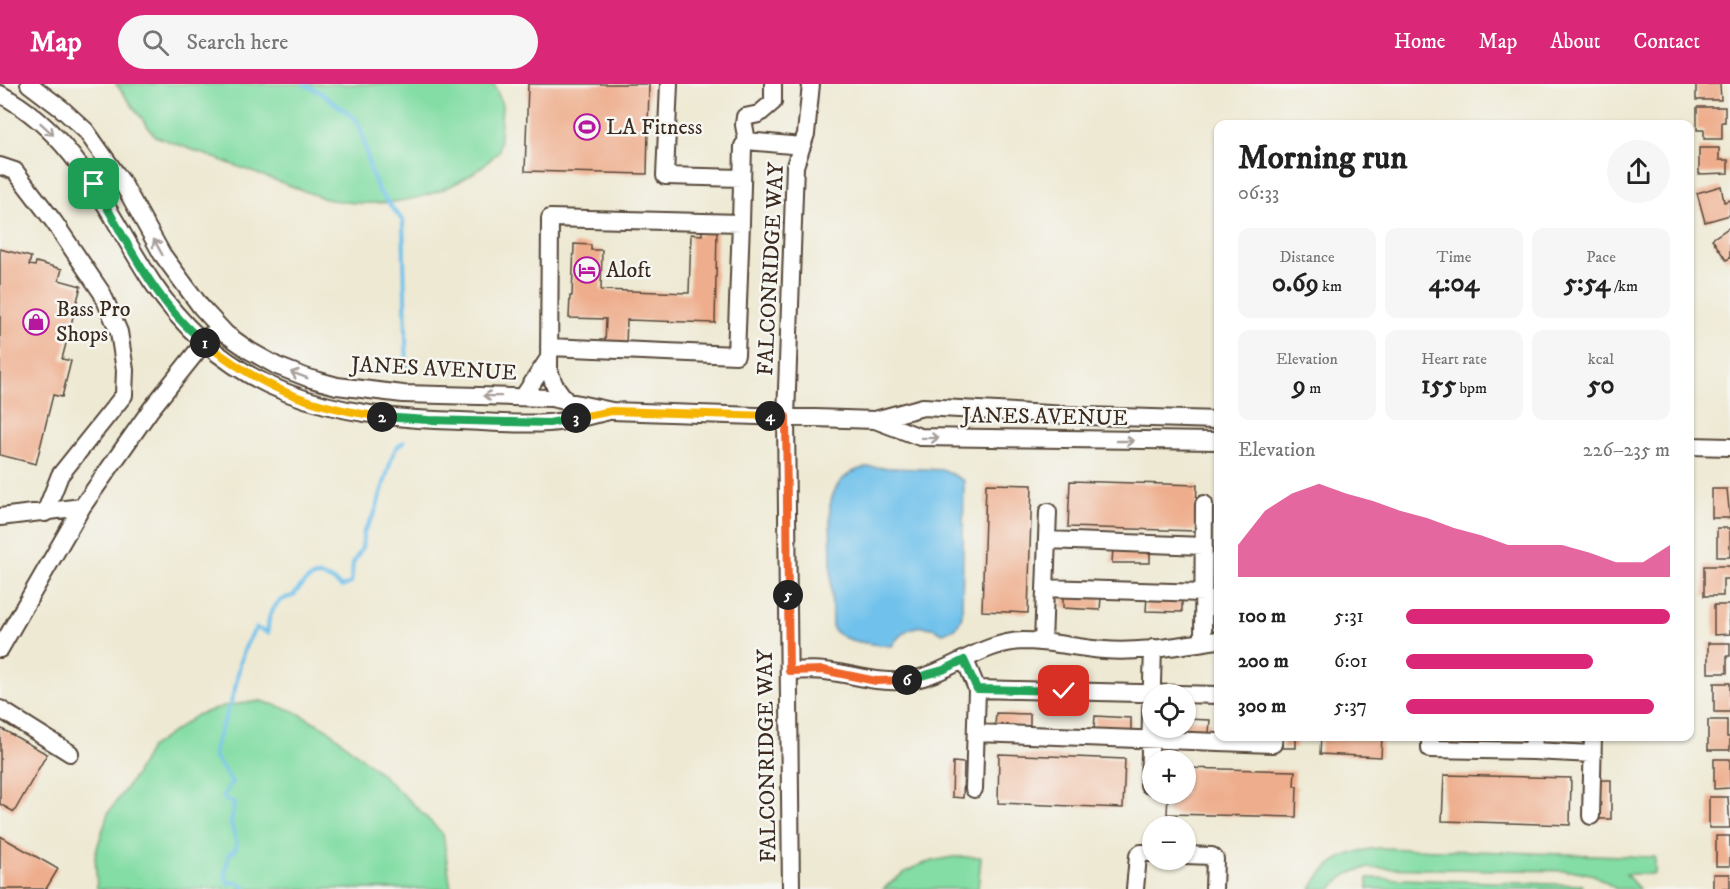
<!DOCTYPE html>
<meta charset="utf-8">
<style>
:root{--surface:#fff;--page:#f6f6f6;--text:#222;--muted:#767676;--accent:#db2777}
body{margin:0;font-family:"IM FELL DW Pica",serif;background:var(--page);color:var(--text);height:100vh;display:flex;flex-direction:column;font-size:22px;white-space:nowrap}
*{box-sizing:border-box;margin:0}
p{font-size:20px;color:var(--muted)}
.icon{flex:none;width:33px;height:33px;fill:none;stroke:currentColor;stroke-width:2;stroke-linecap:round;stroke-linejoin:round}
.map{position:relative;flex:1;overflow:hidden}
.sheet{position:absolute;left:1214px;top:36px;width:480px;height:621px;display:flex;flex-direction:column;background:var(--surface);border-radius:12px;box-shadow:0 2px 4px #0004}
.sheet>*{flex:none}
.fabs{position:absolute;left:1142px;top:600px;display:grid;gap:12px}
.fabs a{display:grid;place-items:center;width:54px;height:54px;border-radius:50%;background:var(--surface);box-shadow:0 2px 4px #0004;font-size:30px}
.pin{position:absolute;display:grid;place-items:center;width:51px;height:51px;color:#fff;margin:-26px;border-radius:12px;box-shadow:0 3px 9px #0006}
.km{position:absolute;width:30px;height:30px;margin:-15px;border-radius:50%;background:#222;color:#fff;font-size:16px;line-height:30px;text-align:center}
.round{display:grid;place-items:center;flex:none;width:63px;height:63px;border-radius:32px;background:var(--page)}
.headline{display:flex;align-items:center;justify-content:space-between;height:102px;padding:0 24px}
h1{font-size:33px;font-weight:700;line-height:45px}
.figures{display:grid;grid-template-columns:repeat(3,1fr);gap:9px;height:102px;padding:6px 24px}
.figures div{display:grid;align-content:center;border-radius:12px;background:var(--page);text-align:center}
.figures b{font-size:26px;font-weight:700}
.figures small{font-size:16px;font-weight:400}
.figures p{font-size:16px}
.chart{height:168px;padding:12px 24px}
.chart p{display:flex;justify-content:space-between}
.chart svg{width:100%;height:108px;margin-top:6px;fill:var(--accent);opacity:.7}
ul{padding:0 24px;list-style:none;font-size:20px}
li{display:grid;grid-template-columns:96px 72px 1fr;align-items:center;height:45px}
li i{height:15px;border-radius:8px;background:var(--accent)}
header{display:flex;align-items:center;gap:36px;box-sizing:border-box;height:84px;padding:0 30px;background:var(--accent);color:#fff}
header strong{font-size:28px}
nav{display:flex;gap:33px;margin-inline-start:auto;font-size:21px}
.search{width:420px;height:54px;background:var(--page);display:flex;align-items:center;gap:15px;box-sizing:border-box;padding:0 21px;border-radius:33px;color:var(--muted);font-size:22px}
.map>svg:first-child{display:block}
</style>
<header>
<strong>Map</strong>
<div class="search"><svg class="icon" aria-label="search" viewBox="0 0 24 24"><circle cx="10" cy="10" r="6"/><path d="M15 15l6 6"/></svg>Search here</div>
<nav><a>Home</a><a>Map</a><a>About</a><a>Contact</a></nav>
</header>
<div class="map">
<svg width="1730" height="805" viewBox="0 0 1730 805">
<rect width="100%" height="100%" fill="#f6f6f2"/>
<filter id="ink" filterUnits="userSpaceOnUse"><feTurbulence type="fractalNoise" baseFrequency=".0167" numOctaves="2"/><feDisplacementMap in="SourceGraphic" scale="12" xChannelSelector="R" yChannelSelector="G"/><feConvolveMatrix kernelMatrix="1 2 1 2 8 2 1 2 1" color-interpolation-filters="sRGB"/></filter>
<filter id="wash" filterUnits="userSpaceOnUse"><feTurbulence type="fractalNoise" baseFrequency=".008" numOctaves="4" result="noise"/><feDisplacementMap in="SourceGraphic" scale="24" xChannelSelector="R" yChannelSelector="G"/><feGaussianBlur stdDeviation="1.35" result="paint"/><feColorMatrix in="noise" values="0 0 0 0 0 0 0 0 0 0 0 0 0 0 0 0 0 1.4 0 .05"/><feComposite in="paint" operator="in"/></filter>
<g filter="url(#wash)">
<rect width="100%" height="100%" fill="#eee9d3"/>
<path fill="#83dda4" stroke="#5f8461" stroke-width="1.5" d="M116 0H494L502 20 499 67C454 114 389 127 326 115L155 52Z
M261 617 294 627 327 645 380 689 413 720 443 750 451 805H97L95 771 108 729 134 693 150 664 197 631 224 622Z
M1380 764 1655 773V790H1626L1639 805H1616L1594 791 1576 787 1366 784C1351 788 1341 792 1332 805H1311C1328 776 1347 767 1380 764Z
M953 773H981L978 805H883C907 784 921 778 953 773Z
M1368 794 1582 801 1581 805H1368Z"/>
<path fill="#6fc1eb" stroke="#557684" stroke-width="1.5" d="M867 383 945 386 964 397 962 531C959 543 954 545 943 549 922 537 904 542 892 562 875 560 838 559 832 542L830 422C834 400 845 388 867 383Z"/>
<g fill="none" stroke-linecap="round" stroke-linejoin="round">
<path stroke="#6fc1eb" stroke-width="4" d="M304 0 321 9 356 35 362 48 370 84 378 106 403 137 407 288
M246 805 237 798 228 799 225 790 229 769 234 768 237 760 231 740 234 718 227 717 223 712 232 698C225 690 222 680 214 674 215 653 226 635 232 615 241 586 237 572 256 544L268 549C267 531 274 515 293 512 309 491 318 484 342 503L351 499 353 479 362 464 364 447 375 429 392 373 396 364 404 358"/>
</g>
<g id="blocks">
<path fill="#eead8c" d="M528 0H649L647 90 525 87Z
M1696 0H1720L1721 16H1696Z
M1697 23H1725V38H1722V55H1704V46H1697Z
M1699 64H1719V76H1728V89L1699 90Z
M1721 102 1724 118 1730 116V131L1705 138 1697 109Z
M1730 143V174L1726 176 1712 155Z
M702 147H717L715 239 627 236 626 261H605L606 235 569 234 570 212H572L574 160 591 161V166H602L601 206 689 209 691 150 702 151Z
M0 165 31 173 29 181 35 182 36 178 62 185 59 196 81 202 62 275 71 277 62 313 53 311 36 380 0 371Z
M1070 397 1197 401 1195 447 1068 443Z
M986 400 1032 401 1028 529 982 527Z
M1712 405H1727L1730 434H1712Z
M1717 444H1730V473H1717Z
M1113 465 1150 466V479H1112Z
M1704 482H1730V495H1723V512H1704Z
M1063 511 1101 513 1100 526 1063 524Z
M1147 512 1182 513V528L1146 527Z
M1714 521H1729L1730 550 1714 551Z
M1708 559H1730V572H1727V589H1708Z
M1714 599H1730V628H1714Z
M996 629 1030 630V643L995 642Z
M1095 632 1131 634V647L1094 645Z
M1185 635 1210 636 1209 649 1171 648 1172 644H1185Z
M1708 636H1727V653H1730V666H1708Z
M0 644 47 670 14 728 0 720Z
M1283 652H1296V664H1283Z
M1321 652H1382L1381 673 1320 670Z
M1453 652H1490V665L1452 664Z
M999 670 1125 675 1123 724 998 719Z
M1714 675H1730V704L1714 705Z
M953 678 964 679 963 714 952 713Z
M1185 684 1295 687 1294 702H1297L1296 733 1167 730 1168 710H1185Z
M1444 691 1571 694 1570 741 1442 737Z
M1598 696H1611V735H1598Z
M1709 713H1728L1730 744H1709Z
M0 752 58 785 46 805H0Z
M1716 752H1730V782H1716Z
M1713 790H1730V805H1713Z"/>
</g>
</g>
<g filter="url(#ink)">
<use href="#blocks" fill-opacity="0" stroke="#564739" stroke-width="1.5"/>
<g fill="none" stroke-linecap="round" stroke-linejoin="round">
<g stroke="#564739" stroke-width="20">
<path id="minor" d="M29 0 62 25 86 47 122 98 162 170 201 223 226 250 250 267 277 282 308 294 337 302 403 310 551 314 612 327 875 336 923 323 1086 332 1218 336
M669 0 665 92 742 94
M0 10C77 51 107 129 152 198 227 311 334 334 461 337 490 338 519 341 548 339 567 338 587 332 606 328
M747 57 744 41 745 33 759 30 773 18V0
M0 82 15 87 54 138 102 209 119 248 125 286 124 311 60 391 45 429
M549 263 736 271 741 139
M523 313 549 274
M566 317 554 300 549 286 550 134 741 139 743 62 747 57 802 62
M875 336 920 353 1218 357
M1689 362 1730 363
M0 433 82 423
M1047 456 1203 462
M1045 504 1203 509
M1043 558 1048 428
M1203 558 1204 420
M0 565 82 423 151 325 210 251
M965 576 977 605 974 705
M789 587C801 587 813 585 825 587 854 590 881 601 911 596 950 589 982 558 1023 557 1051 557 1077 564 1104 566 1142 569 1181 561 1218 556
M977 605 1218 611
M0 625 70 669
M976 649 1273 660 1274 652
M1430 652V665L1533 667 1534 652
M1533 667 1593 670
M1149 701 1153 564
M1591 732 1593 652
M1185 771 1212 772 1215 775 1214 805
M791 805 786 333 795 82 806 50 811 0
M1135 805 1138 772 1141 769H1152"/>
</g>
<use href="#minor" stroke="#fff" stroke-width="16"/>
</g>
<defs><path id="oneway-shaft" d="M-6 0H5M1.5-3L5.5 0L1.5 3" fill="none" stroke-width="1.6" stroke-linecap="round" stroke-linejoin="round" transform="scale(1.5)"/></defs>
<g stroke="#a79f9a">
<use href="#oneway-shaft" transform="translate(47 45) rotate(43)"/>
<use href="#oneway-shaft" transform="translate(158 163) rotate(-119)"/>
<use href="#oneway-shaft" transform="translate(299 291) rotate(-159)"/>
<use href="#oneway-shaft" transform="translate(492 312) rotate(-179)"/>
<use href="#oneway-shaft" transform="translate(930 354) rotate(1)"/>
<use href="#oneway-shaft" transform="translate(1125 357)"/>
</g>
</g>
<g fill="none" stroke-linecap="round" stroke-linejoin="round" filter="url(#ink)">
<g stroke="#fff" stroke-width="12">
<path id="split-1" d="M94 100C124 153 156 221 205 259"/>
</g>
<g stroke="#fff" stroke-width="12">
<path id="split-2" d="M205 259C265 305 307 322 382 333"/>
</g>
<g stroke="#fff" stroke-width="12">
<path id="split-3" d="M382 333 428 336 549 339 576 334"/>
</g>
<g stroke="#fff" stroke-width="12">
<path id="split-4" d="M576 334 612 327 770 332"/>
</g>
<g stroke="#fff" stroke-width="12">
<path id="split-5" d="M770 332 786 333 788 511"/>
</g>
<g stroke="#fff" stroke-width="12">
<path id="split-6" d="M788 511 789 587 823 586 876 597 907 596"/>
</g>
<g stroke="#fff" stroke-width="12">
<path id="split-7" d="M907 596 943 586 964 576 977 605 1064 607"/>
</g>
<use href="#split-1" stroke="#22a559" stroke-width="8"/>
<use href="#split-2" stroke="#f5b400" stroke-width="8"/>
<use href="#split-3" stroke="#22a559" stroke-width="8"/>
<use href="#split-4" stroke="#f5b400" stroke-width="8"/>
<use href="#split-5" stroke="#f0652b" stroke-width="8"/>
<use href="#split-6" stroke="#f0652b" stroke-width="8"/>
<use href="#split-7" stroke="#22a559" stroke-width="8"/>
</g>
<defs>
<g id="stadium-ring" transform="scale(1.35)"><circle r="9.5" fill="#f6f6f2" stroke="#b5179e" stroke-width="1.5"/><path d="M0-5a6.5 5 0 1 0 0 10a6.5 5 0 1 0 0-10ZM-3.5-1.8h7v3.6h-7Z" fill="#b5179e"/></g>
<g id="hotel-ring" transform="scale(1.35)"><circle r="9.5" fill="#f6f6f2" stroke="#b5179e" stroke-width="1.5"/><path d="M-6-4.5h1.5V1H6V5H4.5V3h-9V5H-6ZM-4 0a1.8 1.8 0 1 1 3.6 0ZM.5 0V-2.5h3Q6-2.5 6 0Z" fill="#b5179e"/></g>
<g id="shop-ring" transform="scale(1.35)"><circle r="9.5" fill="#f6f6f2" stroke="#b5179e" stroke-width="1.5"/><path d="M-5-2.5h2.3a2.7 3.5 0 0 1 5.4 0H5L5.5 6h-11ZM-1.5-2.5h3a1.5 2.3 0 0 0-3 0Z" fill="#b5179e"/></g>
</defs>
<g fill-rule="evenodd">
<use href="#stadium-ring" x="587" y="43"/>
<use href="#hotel-ring" x="587" y="186"/>
<use href="#shop-ring" x="36" y="238"/>
</g>
<g text-anchor="middle" dominant-baseline="central" stroke-width="5" stroke-linejoin="round" paint-order="stroke">
<g font-size="22" fill="#3b2a1e" stroke="#f6f6f2" text-anchor="start">
<text x="606" y="43">LA Fitness</text>
<text x="606" y="186">Aloft</text>
<text x="56" y="225">Bass Pro<tspan x="56" dy="25">Shops</tspan></text>
</g>
<g font-size="22" fill="#3b2a1e" stroke="#f6f6f2">
<text transform="translate(771 185) rotate(-87)">FALCONRIDGE WAY</text>
<text transform="translate(434 285) rotate(3)">JANES AVENUE</text>
<text transform="translate(1045 333) rotate(1)">JANES AVENUE</text>
<text transform="translate(767 672) rotate(-91)">FALCONRIDGE WAY</text>
</g>
</g>
</svg>
<div class="fabs">
<a><svg class="icon" aria-label="locate" viewBox="0 0 24 24"><circle cx="12" cy="12" r="6"/><path d="M12 2v4M12 18v4M2 12h4M18 12h4"/></svg></a>
<a>+</a>
<a>−</a>
</div>
<div class="pin" style="left:94px;top:100px;background:#1e9e55"><svg class="icon" aria-label="arrive" viewBox="0 0 24 24"><path d="M6 21V4h12l-3 4 3 4H6"/></svg></div>
<div class="pin" style="left:1064px;top:607px;background:#d93025"><svg class="icon" aria-label="check" viewBox="0 0 24 24"><path d="M5 12l5 5 9-10"/></svg></div>
<b class="km" style="left:205px;top:259px">1</b>
<b class="km" style="left:382px;top:333px">2</b>
<b class="km" style="left:576px;top:334px">3</b>
<b class="km" style="left:770px;top:332px">4</b>
<b class="km" style="left:788px;top:511px">5</b>
<b class="km" style="left:907px;top:596px">6</b>
<section class="sheet">
<div class="headline"><div><h1>Morning run</h1><p>06:33</p></div><a class="round"><svg class="icon" aria-label="share" viewBox="0 0 24 24"><path d="M12 15V3M7 8l5-5 5 5M5 13v7h14v-7"/></svg></a></div>
<div class="figures">
<div><p>Distance</p><b>0.69<small> km</small></b></div>
<div><p>Time</p><b>4:04</b></div>
<div><p>Pace</p><b>5:54<small> /km</small></b></div>
</div>
<div class="figures">
<div><p>Elevation</p><b>9<small> m</small></b></div>
<div><p>Heart rate</p><b>155<small> bpm</small></b></div>
<div><p>kcal</p><b>50</b></div>
</div>
<div class="chart"><p><span>Elevation</span>226–235 m</p>
<svg viewBox="0 0 160 44" preserveAspectRatio="none"><path d="M0 44V31L10 17L20 10L30 6L40 10L50 13L60 17L70 20L80 24L90 27L100 31L110 31L120 31L130 34L140 38L150 38L160 31V44z"/></svg>
</div>
<ul>
<li><b>100 m</b>5:31<i style="width:100%"></i></li>
<li><b>200 m</b>6:01<i style="width:71%"></i></li>
<li><b>300 m</b>5:37<i style="width:94%"></i></li>
</ul>
</section>
</div>
